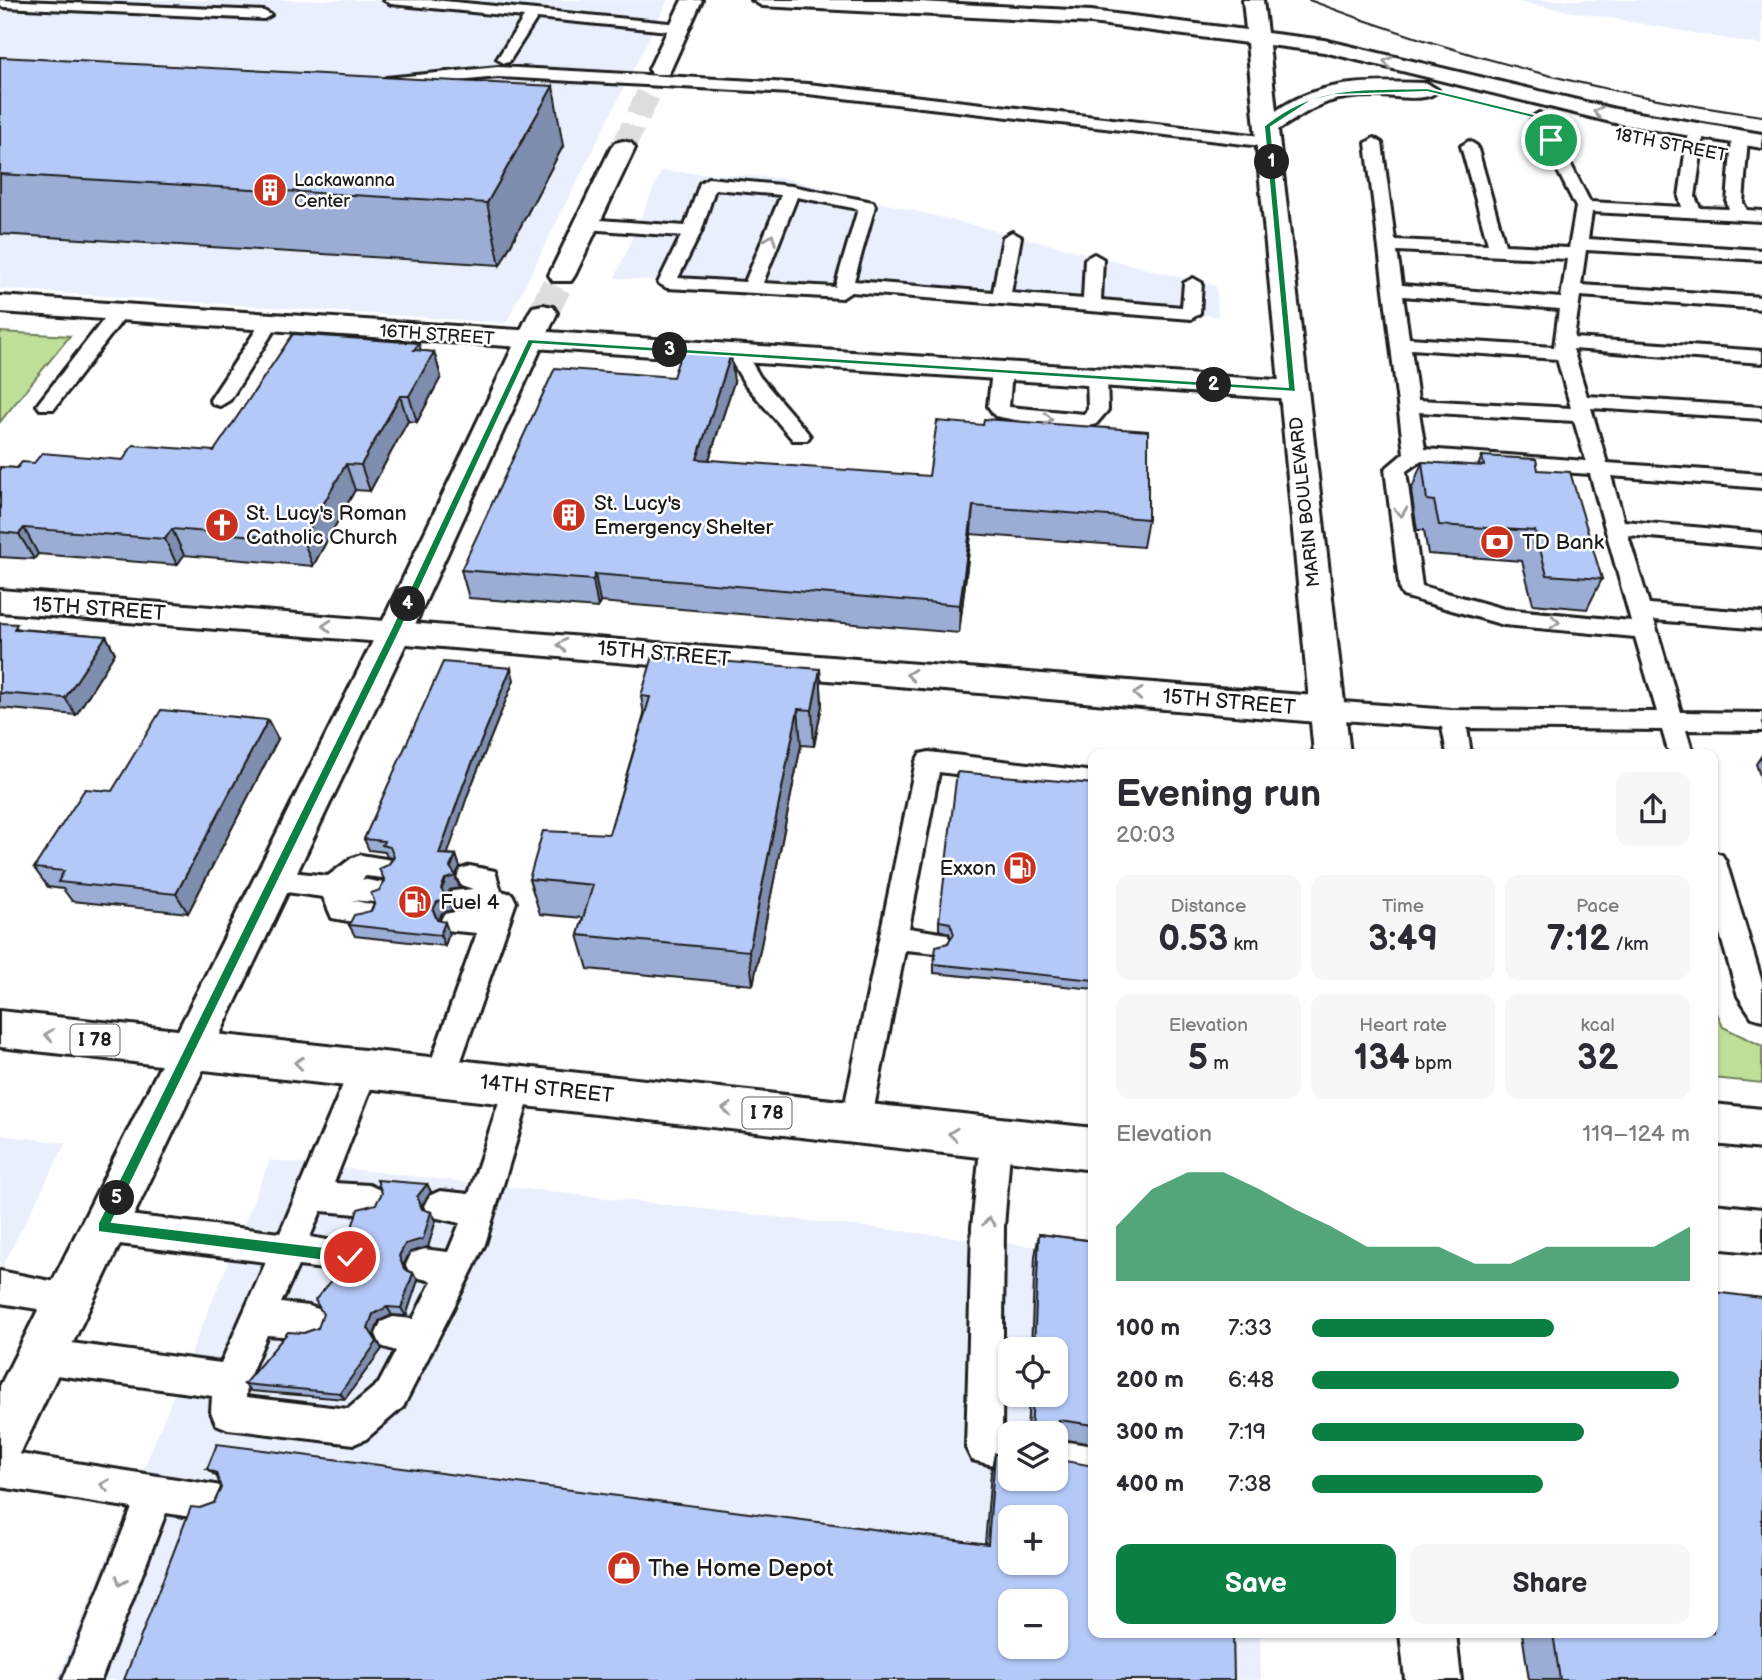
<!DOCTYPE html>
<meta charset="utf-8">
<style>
:root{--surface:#fff;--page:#f7f7f7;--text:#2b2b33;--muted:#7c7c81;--accent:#0b8043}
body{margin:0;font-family:"Balsamiq Sans",sans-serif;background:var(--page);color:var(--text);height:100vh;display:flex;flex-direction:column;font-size:26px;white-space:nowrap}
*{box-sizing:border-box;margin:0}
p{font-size:23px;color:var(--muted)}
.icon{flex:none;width:38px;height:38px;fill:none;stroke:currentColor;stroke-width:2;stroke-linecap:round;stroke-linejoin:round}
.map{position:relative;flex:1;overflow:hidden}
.drawer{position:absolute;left:1088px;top:749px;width:630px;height:889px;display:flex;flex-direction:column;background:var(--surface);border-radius:14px;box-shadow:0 2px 5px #0004}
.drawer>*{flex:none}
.fabs{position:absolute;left:998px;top:1337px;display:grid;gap:14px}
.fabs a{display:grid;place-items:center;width:70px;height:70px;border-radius:14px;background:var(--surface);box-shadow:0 2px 5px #0004;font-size:35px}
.pin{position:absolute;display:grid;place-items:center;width:60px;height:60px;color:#fff;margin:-30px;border:4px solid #fff;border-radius:50%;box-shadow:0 2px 7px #0007}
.km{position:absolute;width:35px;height:35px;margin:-18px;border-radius:50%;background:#222;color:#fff;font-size:19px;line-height:35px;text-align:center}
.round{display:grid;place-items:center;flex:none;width:74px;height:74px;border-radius:14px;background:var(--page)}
.summary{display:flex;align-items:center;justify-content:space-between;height:119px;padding:0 28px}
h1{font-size:38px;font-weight:700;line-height:52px}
.stats{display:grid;grid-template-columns:repeat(3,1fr);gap:10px;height:119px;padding:7px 28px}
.stats div{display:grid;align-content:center;border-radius:14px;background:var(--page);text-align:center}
.stats b{font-size:35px;font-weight:700}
.stats small{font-size:19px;font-weight:400}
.stats p{font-size:19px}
.chart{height:196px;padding:14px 28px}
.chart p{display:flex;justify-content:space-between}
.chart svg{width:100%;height:126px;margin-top:7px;fill:var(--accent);opacity:.7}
.cta{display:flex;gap:14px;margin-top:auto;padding:14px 28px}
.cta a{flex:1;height:80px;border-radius:14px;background:var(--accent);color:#fff;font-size:28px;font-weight:700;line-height:80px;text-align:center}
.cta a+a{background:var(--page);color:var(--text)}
ul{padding:0 28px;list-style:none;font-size:23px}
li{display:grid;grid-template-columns:112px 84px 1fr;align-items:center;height:52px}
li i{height:18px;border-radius:9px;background:var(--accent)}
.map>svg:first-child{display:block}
</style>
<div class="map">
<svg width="1762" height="1680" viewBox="0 0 1762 1680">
<rect width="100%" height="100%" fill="#fff"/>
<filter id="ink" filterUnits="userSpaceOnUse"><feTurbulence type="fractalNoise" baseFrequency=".0143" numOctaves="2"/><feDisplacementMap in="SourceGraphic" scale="14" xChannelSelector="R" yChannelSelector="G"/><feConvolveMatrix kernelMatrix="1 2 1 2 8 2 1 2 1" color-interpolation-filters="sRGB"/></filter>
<g filter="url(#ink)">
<path fill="#e9effd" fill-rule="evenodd" d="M0 0H668L506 323 0 289Z
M1506 0H1762V45Z
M661 171 783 178 1216 286 1218 316 615 278Z
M0 1135 66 1143 0 1271Z
M270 1160 1094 1253V1633H1260L1261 1680H57ZM1010 1349H1055V1395H1010ZM1010 1433H1055V1479H1010ZM1010 1517H1055V1563H1010ZM1010 1601H1055V1647H1010Z"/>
<path fill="#bfdf98" stroke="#6e7e5a" stroke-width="2" d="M0 332 70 336 0 422Z
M1713 1004 1723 1027 1762 1046V1083L1713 1078Z"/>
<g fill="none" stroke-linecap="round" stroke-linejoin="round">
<path stroke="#ddd" stroke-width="24" stroke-dasharray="24 11" stroke-linecap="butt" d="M623 148 660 69"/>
<path stroke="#ddd" stroke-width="30" stroke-dasharray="30 15" stroke-linecap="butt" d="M543 313 562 275"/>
<g stroke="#1c1c1c" stroke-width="6">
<path id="lane" d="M0 0 264 11 271 15 264 19 3 7 0 6Z
M384 0H434L679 24 686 28 679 32 537 18 509 62 504 63 497 59 524 17 391 4Z
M498 67 808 84 1270 137 1278 142 1270 147 808 94 498 77 386 88 378 83 386 78Z
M1539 113 1547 118 1590 202 1682 207 1679 197 1688 132 1696 127 1704 132 1695 197 1700 208 1729 209 1727 203 1732 138 1740 133 1748 138 1743 203 1747 210 1762 211V221L1592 212 1588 239 1762 250V260L1586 250 1581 285 1762 297V309L1580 296 1574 338 1762 351V363L1573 349 1587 396 1762 407V419L1591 408 1607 463 1762 474V488L1611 476 1624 521 1762 533V547L1628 535 1649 604 1762 613V629L1654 620 1681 712 1762 713V731L1686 730 1693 754H1669L1662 730 1467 728 1471 754H1447L1442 727 1328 719 1319 716 1316 710 1319 704 1328 701 1451 710 1657 712 1635 637 1504 625 1403 596 1400 591 1385 469 1404 453 1366 143 1374 138 1382 143 1395 240 1488 244 1461 146 1469 141 1477 146 1505 245 1569 248 1576 207 1531 118ZM1397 251 1567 259 1561 298 1402 285ZM1403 296 1559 309 1554 347 1409 338ZM1411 349 1557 359 1571 408 1418 400ZM1419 412 1574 421 1586 461 1425 449ZM1419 462 1590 474 1631 621 1504 609 1422 586 1406 471Z
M708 178 791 186 873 202 875 206 854 281 993 292 1003 237 1012 232 1021 237 1011 293 1083 299 1085 259 1094 254 1103 259 1101 300 1182 307 1184 283 1193 278 1202 283 1200 313 1191 319 851 292 842 298 667 288 658 283 681 236 586 229 577 224 586 219 685 226 700 183ZM715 189 781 195 745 282 678 278 701 232ZM797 197 858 209 835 287 763 283Z
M118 308 127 314 54 409H40L37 405 40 401 111 310Z
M269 318 278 324 230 400 220 406 213 404 210 400 260 324Z
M737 348 744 350 760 377 807 432 810 436 807 440H793L745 384 727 354Z
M1002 365 1012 371 1009 407 1084 414 1088 409 1087 377 1097 371 1107 377 1108 410 1096 424 1089 426 1037 424 995 416 988 406 992 371Z
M929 752 1094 772V792L939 772 909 928 947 934 951 942 947 950 937 953 905 950 871 1123 867 1133 856 1137 845 1133 841 1123 916 761 920 754Z
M1713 852 1722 855 1726 862 1762 982V1020L1752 1017 1738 996 1713 910Z
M361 855 392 860 396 867 392 874 383 878 366 876 362 879 384 883 387 891 384 899 374 902 351 900 374 905 378 913 374 921 364 924 332 918 323 897 264 889 260 881 264 873 273 870 328 876 352 858Z
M470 866 495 871 501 891 512 894 516 902 455 1078 451 1087 440 1091 429 1087 425 1078 477 933 444 930 440 922 444 914 466 910 452 907 448 899 452 891 473 889 461 885 457 877 461 869Z
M363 1057 373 1061 378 1070 334 1183 369 1185 380 1190 385 1200 380 1210 369 1215 321 1211 310 1237 361 1246 366 1257 361 1268 350 1272 298 1266 281 1303 309 1306 321 1310 326 1322 321 1334 309 1338 267 1335 247 1382 246 1397 348 1409 379 1383 396 1351 381 1346 376 1334 381 1322 393 1317 413 1319 432 1281 411 1276 406 1265 411 1254 422 1249 448 1252 460 1223 429 1216 424 1206 429 1196 440 1191 469 1194 507 1077 518 1073 529 1077 533 1086 485 1244 468 1279 403 1407 366 1439 354 1444 228 1429 216 1424 211 1412 212 1396 41 1373 29 1368 24 1356 29 1344 41 1339 221 1363 266 1262 103 1242 92 1238 87 1227 92 1216 103 1212 280 1233 353 1061Z
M996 1125 1007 1129 1011 1139 1004 1227 1002 1432 1010 1433V1469L972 1460 966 1448 972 1227 981 1139 985 1129Z
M0 1271 81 1287 85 1298 81 1309 69 1314 0 1303Z
M1055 1440 1094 1446V1482L1055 1476Z
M0 1451 221 1486 234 1491 239 1504 234 1517 221 1522 166 1513 101 1680H63L132 1508 0 1487Z"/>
</g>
<g stroke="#1c1c1c" stroke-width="6">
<path id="street" d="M0 296 1293 381 1303 384 1307 390 1303 396 1293 399 0 312Z
M0 590 1328 697 1341 701 1346 710 1341 719 1328 723 395 643 0 612Z
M1713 1104 1762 1109V1149L1713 1144Z"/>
</g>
<g stroke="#1c1c1c" stroke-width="6">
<path id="secondary" d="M682 0H702L671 69 668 74H652L649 69Z
M752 0H882L1091 11 1246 30 1243 0H1263L1267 33 1324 40 1615 109 1762 134V148L1615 123 1324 52 1269 45 1276 111C1323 78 1373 82 1427 83L1438 90C1429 103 1395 96 1380 96 1330 95 1319 104 1278 130L1350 754H1314L1247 43 1091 23 762 6Z
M623 141 631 143 635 148 575 275 571 281H553L549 275 611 148 615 143Z
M543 305 553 307 557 313 412 631 18 1458 0 1466V1386L378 631 529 313 533 307Z
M1400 1633H1456L1461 1680H1405Z"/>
</g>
<g stroke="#1c1c1c" stroke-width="6">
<path id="highway" d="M0 1011 1094 1128V1170L0 1047Z
M1713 1204 1762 1209V1253L1713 1248Z"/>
</g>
<use href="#lane" fill="#fff" fill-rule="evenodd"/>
<use href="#street" fill="#fff" fill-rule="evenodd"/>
<use href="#secondary" fill="#fff" fill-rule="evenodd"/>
<use href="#highway" fill="#fff" fill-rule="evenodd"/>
<path stroke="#1c1c1c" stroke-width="2" d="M1309 0C1456 56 1606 95 1762 116"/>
</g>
<path fill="#9cadd5" stroke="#1c1c1c" stroke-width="2" d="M0 57 563 146 500 265 0 234Z
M421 351 434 352 441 377 417 422 408 421 370 491 355 490 313 566 184 555 177 565 38 554 34 559 0 557V467L17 468 34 463 123 460 214 451Z
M734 382 709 460 1148 519 1143 547 971 534 959 633 600 602 598 608 469 598 461 570Z
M1482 456 1538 470 1602 579 1587 609 1533 604 1522 561 1428 554 1424 530H1417L1411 491 1422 462 1478 466Z
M0 623 20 629 106 636 115 653 76 715 0 708Z
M820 669 822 705 814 746 801 745 753 985 588 969 578 935 583 918 540 914 529 879 609 834 644 715 641 696Z
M514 680 468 794 447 854 456 855 460 867 456 876 460 888 450 890 447 897 452 910 442 913 438 920 449 933 445 946 355 936 349 925 371 911 384 881 388 865 393 858 387 857 385 852 369 850 364 839Z
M278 739 188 913 72 901 63 889 48 887 34 868 112 791Z
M1762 755V782L1756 764Z
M1094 784V989L934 973V964L951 938 949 933 939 930V921Z
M427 1184 431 1192 422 1205 424 1210 431 1212 436 1220 428 1247 410 1252 404 1264 406 1270 418 1280 406 1316 392 1315 379 1321 374 1335 382 1349 345 1399 251 1391 244 1384 304 1333 318 1328 363 1250 361 1244 355 1242 350 1234 376 1204Z
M1039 1234 1094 1241V1444L1059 1439V1460L1094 1633 200 1508 214 1503 221 1488 217 1477 207 1469 985 1544 991 1472 995 1454 1010 1479 1055 1433H1027L1029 1395H1055V1349H1031L1035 1256Z
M1522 1633H1713L1762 1680H1529Z"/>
<path fill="#7f8dae" stroke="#1c1c1c" stroke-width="2" d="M553 86 563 146 500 265 487 203Z
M419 343 425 367 434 352 441 377 417 422 409 396 414 350Z
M731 354 734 382 700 487 697 459Z
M400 396 408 421 370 491 361 465Z
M346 464 355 490 313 566 303 540Z
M973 506 971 534 959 633 960 605Z
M24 528 38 554 34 559 19 534Z
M172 529 184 555 177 565 165 539Z
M595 574 600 602 598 608 593 580Z
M106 636 115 653 76 715 65 698Z
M511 668 514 680 468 794 444 865 439 854 464 783Z
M820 669 822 705 814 746 812 710Z
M798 709 801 745 753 985 749 951Z
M268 720 278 739 188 913 176 894Z
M456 855 460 867 455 876 460 888 450 890 446 899H448L452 910 442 913 438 921 433 910Z
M445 922 449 933 445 946 440 935Z
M427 1184 431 1192 422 1205 427 1217 417 1197Z
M431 1212 436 1220 428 1247 410 1252 404 1264 409 1277 404 1269 399 1256 405 1244Z
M413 1273 418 1280 406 1316 401 1308Z
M387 1307 392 1315 379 1321 374 1335 382 1349 345 1399 340 1393 373 1314Z"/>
<path fill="#b5c9f8" stroke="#1c1c1c" stroke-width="2" fill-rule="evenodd" d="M0 57 553 86 487 203 0 174Z
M293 334 419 343 414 350 434 352 409 396H400L361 465 346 464 303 540 172 529 165 539 24 528 19 534 0 532V467L17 468 22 462 34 463 42 453 123 460 133 445 214 451Z
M682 350 731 354 697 459 929 476 937 421 983 425 984 419 1148 431V519L973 506 960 605 595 574 593 580 461 570 555 368 673 377Z
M1482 456 1536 459 1538 470 1570 472 1602 579 1547 575 1535 531 1439 525 1434 501 1427 500 1422 462 1484 466Z
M0 623 17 624 14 629 106 636 65 698 0 693Z
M653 656 820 669 812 710 798 709 749 951 578 935 593 885 529 879 543 831 609 834 650 697 641 696Z
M443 662 511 668 464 783 439 854 456 855 450 867 456 876 445 879 441 889 448 899 437 902 433 910 437 920 445 922 440 935 349 925 354 915 371 911 375 903 371 893 380 890 385 881 379 869 388 865 394 857 390 847 382 845 384 841 364 839Z
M161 710 268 720 176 894 58 882 64 871 34 868 85 789 112 791Z
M957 772 1094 784V980L934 964 936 946 948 943 954 934 950 923 939 921Z
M377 1180 427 1184 417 1197 422 1209 431 1212 423 1239 405 1244 399 1256 404 1269 413 1273 401 1308 387 1307 373 1314 368 1328 377 1342 340 1393 244 1384 288 1332 304 1333 318 1328 323 1314 315 1300 335 1277 339 1266 357 1263 363 1250 358 1237 350 1234 358 1209 376 1204 382 1193Z
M1039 1234 1094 1241V1425L1059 1420V1460L1094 1466V1633H1233L1234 1680H124L191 1507 200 1508 214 1503 221 1488 216 1473 207 1469 217 1444 988 1544 995 1454 1010 1456V1479H1055V1433H1031L1033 1395H1055V1349H1034ZM1010 1517H1055V1563H1010ZM1010 1601H1055V1647H1010Z
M1713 1292 1762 1298V1680H1560L1553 1633H1713Z"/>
<defs><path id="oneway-chevron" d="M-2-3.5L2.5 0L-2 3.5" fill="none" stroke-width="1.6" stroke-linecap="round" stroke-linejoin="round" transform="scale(1.75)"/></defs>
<g stroke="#999">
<use href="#oneway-chevron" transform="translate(1388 62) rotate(-166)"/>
<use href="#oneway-chevron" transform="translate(1598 112) rotate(-167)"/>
<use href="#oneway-chevron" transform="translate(771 239) rotate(-68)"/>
<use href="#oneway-chevron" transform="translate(1048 419) rotate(3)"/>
<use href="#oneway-chevron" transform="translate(1401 512) rotate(83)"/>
<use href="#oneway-chevron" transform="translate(1555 622) rotate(5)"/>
<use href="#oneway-chevron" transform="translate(327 626) rotate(-176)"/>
<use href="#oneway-chevron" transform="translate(562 645) rotate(-175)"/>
<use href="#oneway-chevron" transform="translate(911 675) rotate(-175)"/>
<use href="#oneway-chevron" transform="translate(1138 694) rotate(-175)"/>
<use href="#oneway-chevron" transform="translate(49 1035) rotate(-173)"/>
<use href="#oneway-chevron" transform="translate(299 1063) rotate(-174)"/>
<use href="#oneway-chevron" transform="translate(727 1109) rotate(-174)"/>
<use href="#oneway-chevron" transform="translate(953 1134) rotate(-174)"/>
<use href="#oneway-chevron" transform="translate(989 1222) rotate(-86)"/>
<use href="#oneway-chevron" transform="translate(105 1485) rotate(-171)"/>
<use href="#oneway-chevron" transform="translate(121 1581) rotate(111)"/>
</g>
</g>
<path fill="#0b8043" stroke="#fff" stroke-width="2" d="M1427 88 1542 116 1554 140 1548 141 1537 119 1427 92 1334 95 1311 101 1271 127 1296 392 533 344 400 631 112 1222 350 1250 357 1257 355 1262 350 1264 98 1232V1223L390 631 528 339 1288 387 1264 126C1316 83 1364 90 1427 88Z"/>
<defs>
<g id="building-disc" transform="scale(1.75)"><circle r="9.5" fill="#c8321e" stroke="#fff"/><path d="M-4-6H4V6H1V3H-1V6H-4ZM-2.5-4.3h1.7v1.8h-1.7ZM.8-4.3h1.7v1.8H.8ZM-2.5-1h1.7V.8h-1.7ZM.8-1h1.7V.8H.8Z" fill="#fff"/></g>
<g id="church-disc" transform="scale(1.75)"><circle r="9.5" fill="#c8321e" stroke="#fff"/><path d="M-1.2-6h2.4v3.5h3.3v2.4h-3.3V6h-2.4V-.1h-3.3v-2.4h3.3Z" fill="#fff"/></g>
<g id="bank-disc" transform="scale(1.75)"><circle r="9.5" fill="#c8321e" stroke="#fff"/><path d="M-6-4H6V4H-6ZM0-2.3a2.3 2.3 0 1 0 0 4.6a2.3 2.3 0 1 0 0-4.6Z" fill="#fff"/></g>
<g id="fuel-disc" transform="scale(1.75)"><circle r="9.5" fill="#c8321e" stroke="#fff"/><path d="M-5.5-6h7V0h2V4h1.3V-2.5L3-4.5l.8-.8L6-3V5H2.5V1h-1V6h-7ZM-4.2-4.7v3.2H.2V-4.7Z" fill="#fff"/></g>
<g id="shop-disc" transform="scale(1.75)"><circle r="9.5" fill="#c8321e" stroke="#fff"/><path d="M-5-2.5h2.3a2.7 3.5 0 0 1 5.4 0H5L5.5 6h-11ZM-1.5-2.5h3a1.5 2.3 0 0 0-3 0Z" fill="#fff"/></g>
</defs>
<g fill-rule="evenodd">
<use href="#building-disc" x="270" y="190"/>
<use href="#building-disc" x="569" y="515"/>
<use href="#church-disc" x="222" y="525"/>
<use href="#bank-disc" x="1497" y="542"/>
<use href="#fuel-disc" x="1020" y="868"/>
<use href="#fuel-disc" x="415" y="902"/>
<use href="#shop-disc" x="624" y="1568"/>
</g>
<g text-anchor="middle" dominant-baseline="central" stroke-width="5" stroke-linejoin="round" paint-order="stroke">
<g font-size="18" fill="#1c1c1c" stroke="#fff">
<text transform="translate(1671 145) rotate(11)">18TH STREET</text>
<text transform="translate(437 335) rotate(4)">16TH STREET</text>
<text transform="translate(1305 502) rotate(-96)">MARIN BOULEVARD</text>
</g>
<g font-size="18" fill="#1c1c1c" stroke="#fff" text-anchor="start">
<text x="294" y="180">Lackawanna<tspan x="294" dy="21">Center</tspan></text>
</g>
<g fill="#fff" stroke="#606060" stroke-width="2">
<rect x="70.5" y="1024.5" width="49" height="31" rx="5"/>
<rect x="742.5" y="1097.5" width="49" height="31" rx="5"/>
</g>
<g font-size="19" font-weight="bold" fill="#1c1c1c">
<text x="95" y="1040">I 78</text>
<text x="767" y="1113">I 78</text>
</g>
<g font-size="21" fill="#1c1c1c" stroke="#fff" text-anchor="start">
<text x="594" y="503">St. Lucy's<tspan x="594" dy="24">Emergency Shelter</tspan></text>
<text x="246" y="513">St. Lucy's Roman<tspan x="246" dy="24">Catholic Church</tspan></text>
<text x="1522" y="542">TD Bank</text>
<text x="996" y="868" text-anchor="end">Exxon</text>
<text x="440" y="902">Fuel 4</text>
</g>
<g font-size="21" fill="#1c1c1c" stroke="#fff">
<text transform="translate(99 609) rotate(4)">15TH STREET</text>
<text transform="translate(664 654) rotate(5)">15TH STREET</text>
<text transform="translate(1229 702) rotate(5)">15TH STREET</text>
<text transform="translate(547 1089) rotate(6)">14TH STREET</text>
</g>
<g font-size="24" fill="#1c1c1c" stroke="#fff" text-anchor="start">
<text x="648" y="1568">The Home Depot</text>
</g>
</g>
</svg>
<div class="fabs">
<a><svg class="icon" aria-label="locate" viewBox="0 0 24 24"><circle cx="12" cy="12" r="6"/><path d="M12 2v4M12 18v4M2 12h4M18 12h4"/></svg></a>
<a><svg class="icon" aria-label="layers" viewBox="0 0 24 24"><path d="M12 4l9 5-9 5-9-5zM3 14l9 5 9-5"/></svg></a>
<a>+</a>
<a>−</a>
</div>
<div class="pin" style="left:1551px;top:140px;background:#1e9e55"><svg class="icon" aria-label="arrive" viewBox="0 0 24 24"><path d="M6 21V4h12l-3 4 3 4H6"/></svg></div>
<div class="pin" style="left:350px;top:1257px;background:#d93025"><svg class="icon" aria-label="check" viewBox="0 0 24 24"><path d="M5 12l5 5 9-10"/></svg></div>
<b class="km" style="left:1272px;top:162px">1</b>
<b class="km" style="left:1214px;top:385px">2</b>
<b class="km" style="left:670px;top:350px">3</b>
<b class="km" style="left:408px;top:604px">4</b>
<b class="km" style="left:117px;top:1198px">5</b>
<section class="drawer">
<div class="summary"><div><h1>Evening run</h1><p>20:03</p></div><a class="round"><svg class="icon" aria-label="share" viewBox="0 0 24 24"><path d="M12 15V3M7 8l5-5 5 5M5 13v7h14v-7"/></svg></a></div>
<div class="stats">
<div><p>Distance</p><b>0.53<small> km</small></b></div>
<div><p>Time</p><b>3:49</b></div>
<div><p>Pace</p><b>7:12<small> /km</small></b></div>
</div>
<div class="stats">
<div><p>Elevation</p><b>5<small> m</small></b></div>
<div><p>Heart rate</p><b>134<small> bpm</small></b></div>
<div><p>kcal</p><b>32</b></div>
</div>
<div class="chart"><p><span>Elevation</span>119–124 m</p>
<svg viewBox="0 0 160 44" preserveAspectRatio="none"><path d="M0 44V25L10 12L20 6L30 6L40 12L50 19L60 25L70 32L80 32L90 32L100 38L110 38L120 32L130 32L140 32L150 32L160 25V44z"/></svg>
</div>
<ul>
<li><b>100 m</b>7:33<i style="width:64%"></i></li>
<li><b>200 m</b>6:48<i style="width:97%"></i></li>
<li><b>300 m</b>7:19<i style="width:72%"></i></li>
<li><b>400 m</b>7:38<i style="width:61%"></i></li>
</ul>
<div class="cta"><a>Save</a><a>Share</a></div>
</section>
</div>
